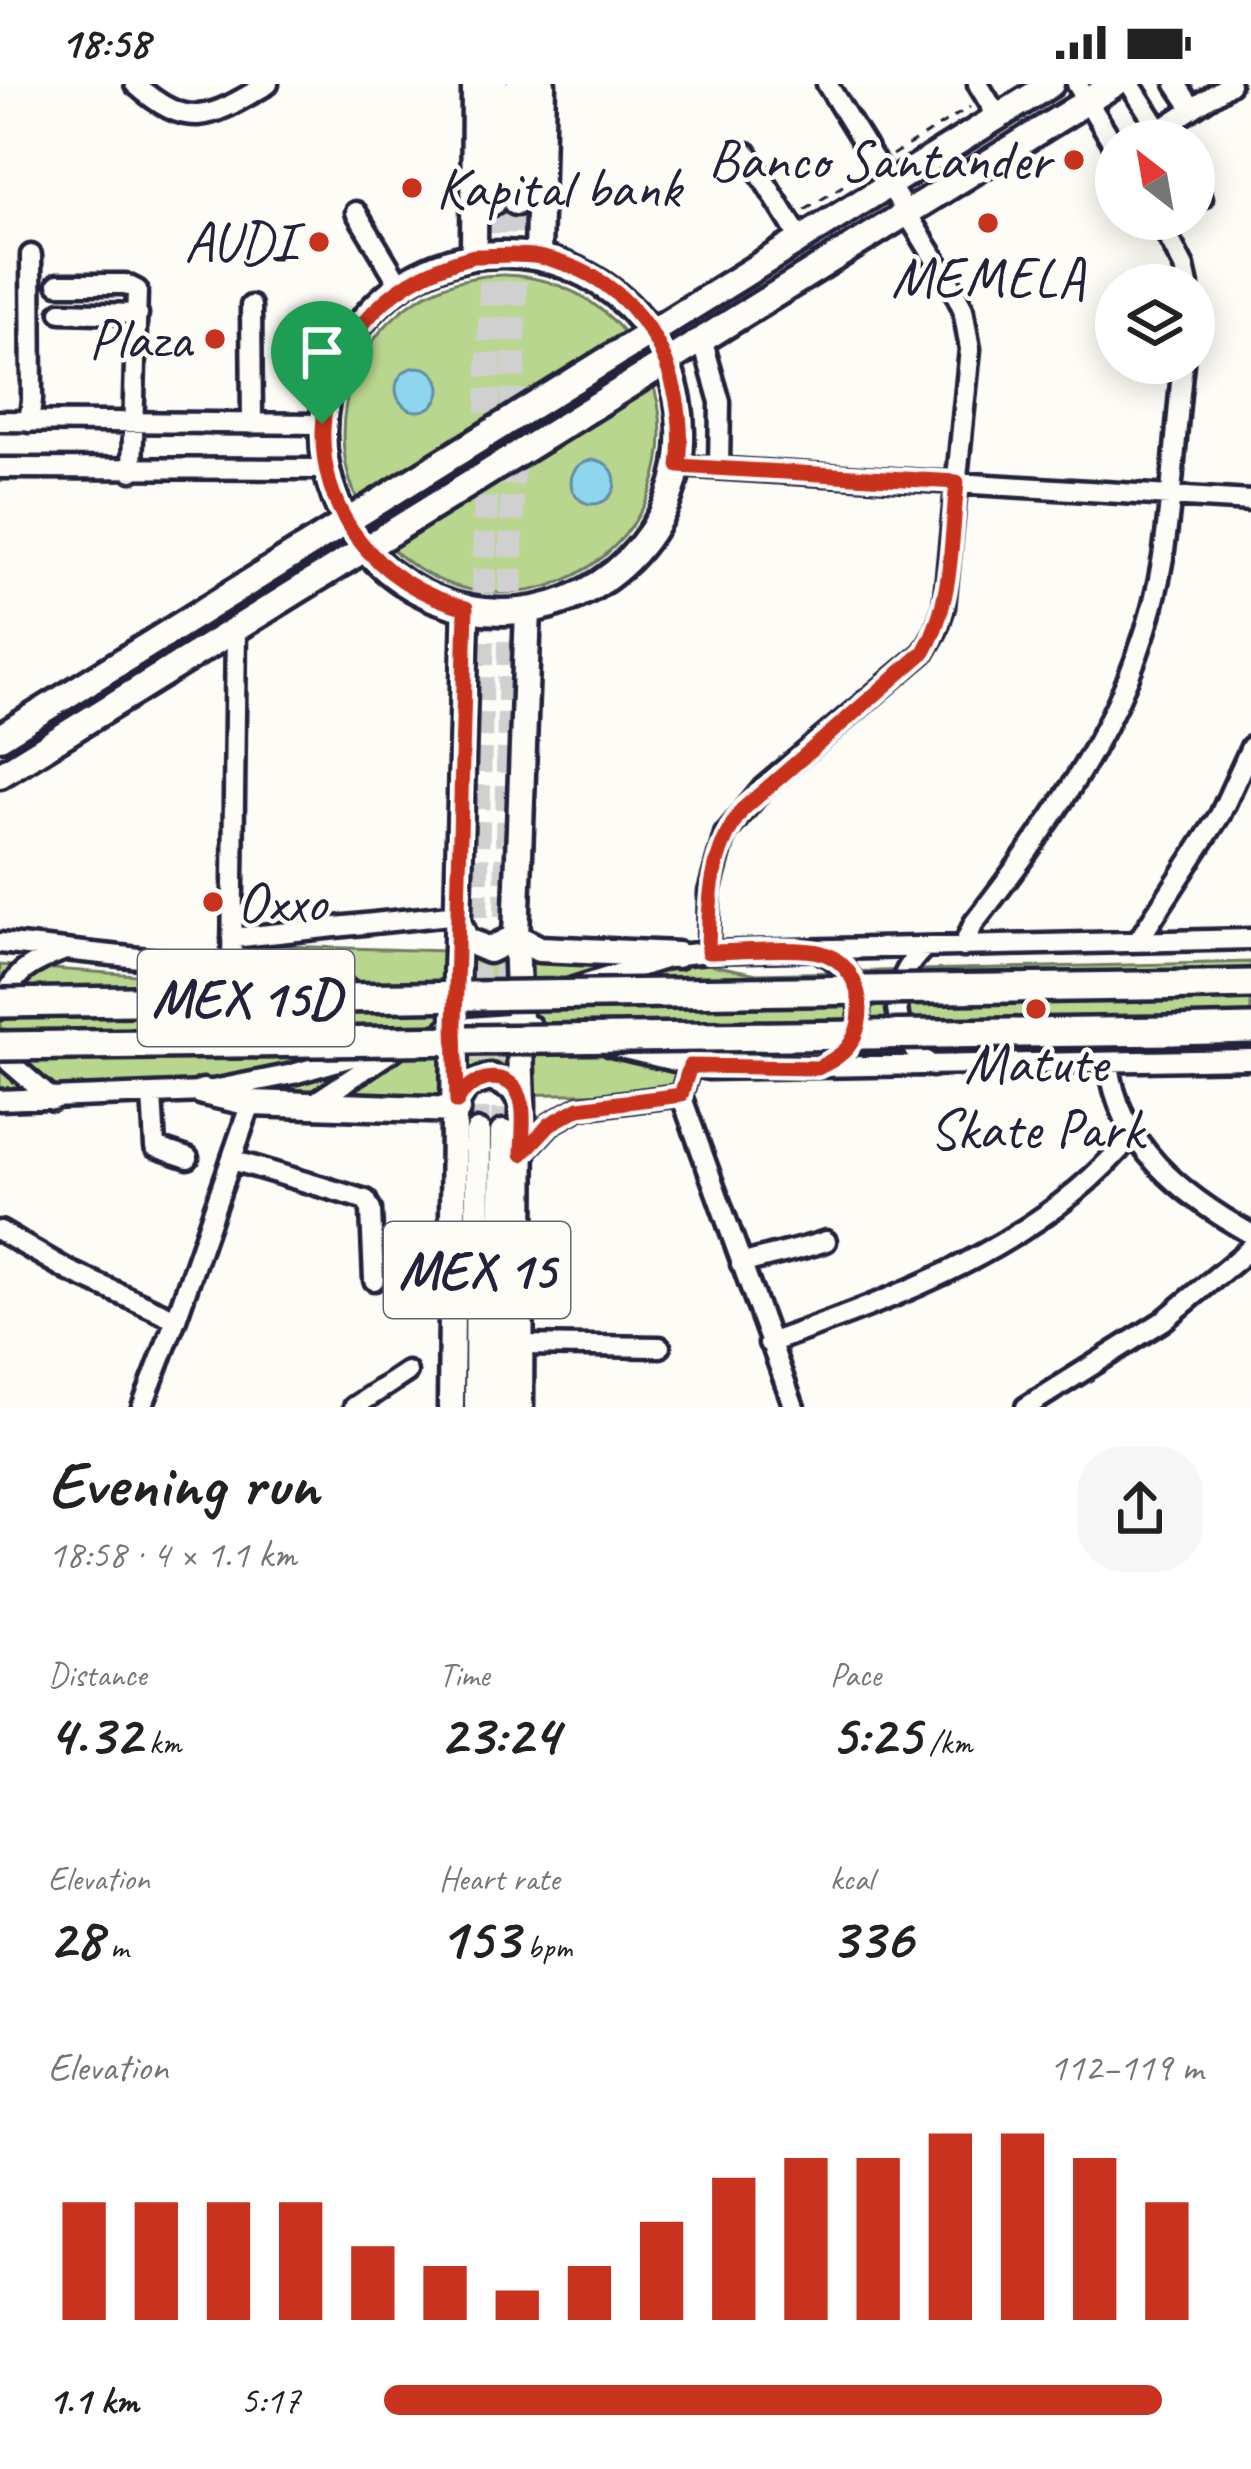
<!DOCTYPE html>
<meta charset="utf-8">
<style>
:root{--surface:#fff;--page:#f6f6f6;--text:#222;--muted:#767676;--accent:#c8321e}
body{margin:0;font-family:Caveat,sans-serif;background:var(--page);color:var(--text);height:100vh;display:flex;flex-direction:column;font-size:45px;white-space:nowrap}
*{box-sizing:border-box;margin:0}
p{font-size:39px;color:var(--muted)}
.icon{flex:none;width:66px;height:66px;fill:none;stroke:currentColor;stroke-width:2;stroke-linecap:round;stroke-linejoin:round}
.map{position:relative;height:1323px;overflow:hidden}
.details{display:flex;flex-direction:column;background:var(--surface);flex:1}
.details>*{flex:none}
.needle{width:78px;rotate:329deg}
.controls{position:absolute;left:1095px;top:36px;display:grid;gap:24px}
.controls a{display:grid;place-items:center;width:120px;height:120px;border-radius:50%;background:var(--surface);box-shadow:0 6px 30px #0003;font-size:60px}
.pin{position:absolute;display:grid;place-items:center;width:102px;height:102px;color:#fff;margin:-123px -51px;border-radius:50% 50% 50% 0;rotate:-45deg;box-shadow:0 0 12px #0007}
.pin .icon{rotate:45deg}
.round{display:grid;place-items:center;flex:none;width:126px;height:126px;border-radius:48px;background:var(--page)}
.overview{display:flex;align-items:center;justify-content:space-between;height:204px;padding:0 48px}
h1{font-size:66px;font-weight:600;line-height:90px}
.figures{display:grid;grid-template-columns:repeat(3,1fr);gap:18px;height:204px;padding:12px 48px}
.figures div{display:grid;align-content:center}
.figures b{font-size:60px;font-weight:600}
.figures small{font-size:33px;font-weight:400}
.figures p{font-size:33px}
.chart{height:336px;padding:24px 48px}
.chart p{display:flex;justify-content:space-between}
.chart svg{width:100%;height:216px;margin-top:12px;stroke:var(--accent);stroke-width:6}
ul{padding:0 48px;list-style:none;font-size:39px}
li{display:grid;grid-template-columns:192px 144px 1fr;align-items:center;height:90px}
li i{height:30px;border-radius:15px;background:var(--accent)}
.status{display:flex;justify-content:space-between;align-items:center;height:84px;padding:0 60px;background:var(--surface);direction:ltr}
.status svg{height:33px;fill:currentColor}
.map>svg:first-child{display:block}
</style>
<div class="status"><b>18:58</b><svg viewBox="0 0 49 12"><path d="M0 12V9h3v3zM5 12V6h3v6zM10 12V3h3v9zM15 12V0h3v12zM26 1h20v11H26zM47 4h2v5h-2z"/></svg></div>
<div class="map">
<svg width="1251" height="1323" viewBox="0 0 1251 1323">
<rect width="100%" height="100%" fill="#fdfcf7"/>
<filter id="ink" filterUnits="userSpaceOnUse"><feTurbulence type="fractalNoise" baseFrequency=".00833" numOctaves="2"/><feDisplacementMap in="SourceGraphic" scale="24" xChannelSelector="R" yChannelSelector="G"/><feConvolveMatrix kernelMatrix="1 2 1 2 8 2 1 2 1" color-interpolation-filters="sRGB"/></filter>
<g filter="url(#ink)">
<path fill="#b9d68e" stroke="#6e7c64" stroke-width="3" d="M343 350a159 159 0 1 1 318 0a159 159 0 1 1-318 0Z
M247 861 677 874 757 890 1251 878V966L767 972 655 1009 272 1013 100 1003 0 1004V881L244 899Z"/>
<path fill="#8dd6ee" stroke="#628ea6" stroke-width="3" d="M396 305a22 22 0 1 1 44 0a22 22 0 1 1-44 0Z
M571 398a22 22 0 1 1 44 0a22 22 0 1 1-44 0Z"/>
<g fill="none" stroke-linecap="round" stroke-linejoin="round">
<path stroke="#d1d0d1" stroke-width="24" stroke-dasharray="24 12" stroke-linecap="butt" d="M478 1049 476 827 493 118
M503 1049 516 118"/>
<g stroke="#22223b" stroke-width="27">
<path id="minor" d="M135 0C190 49 211 33 268 0
M978 0 998 33
M1077 0 1116 64
M1130 0 1164 53
M1176 0 1192 24
M1160 46 1230 0
M747 69 801 156
M1194 101 1202 114
M356 128 400 201
M1159 135 1184 183 1188 201
M58 200H125L137 206 132 387
M251 222 252 340
M61 228 138 230
M702 255 720 318 719 384
M0 337 322 340
M29 338 32 316 31 171
M679 382 1251 417
M0 384 326 385
M232 854 459 830
M1138 857 1220 731 1251 663
M0 859 232 884 346 904
M963 863 974 839C1059 729 1141 614 1163 473 1173 409 1176 343 1183 279
M924 864C885 901 889 951 932 982
M708 868 709 808 725 750 763 704 924 568 936 547 944 523 970 265 963 225 953 204 827 0
M232 884 236 543
M573 904 677 871 708 868 1251 855
M0 925C15 886 28 881 65 866
M446 945 520 939 531 942
M2 957 9 978 53 1016
M611 962 709 985 1251 975
M1109 979C1118 1062 1183 1112 1251 1150
M690 982 681 1011 794 1323
M822 982C871 957 873 893 822 869
M152 1011 155 1063 188 1074
M0 1016 203 1008 293 990 379 965
M308 1023 394 966
M522 1070 550 1040 579 1024 681 1011
M232 1076 366 1116 371 1126 374 1196
M0 1147 69 1187 176 1235
M741 1180C770 1171 797 1167 826 1157
M769 1259C899 1213 1042 1161 1132 1051
M520 1261 660 1263
M142 1323 176 1235 251 1019
M354 1323 407 1288
M1026 1323 1163 1237 1251 1164"/>
</g>
<g stroke="#22223b" stroke-width="33">
<path id="major" d="M493 118 495 0
M516 118 519 0
M323 349a179 179 0 1 1 358 0a179 179 0 1 1-358 0Z
M474 172 475 0
M538 172 542 0
M0 653 1051 0
M0 691 1115 0
M459 840 466 856 489 866 516 853 539 865 677 871
M203 1008 251 1019 457 1026
M457 1018 466 1002 490 993 513 1004 522 1019
M451 1323 455 942 466 524
M477 1323 478 1049
M499 1323 503 1049
M520 1323 522 1019 516 853 528 526"/>
</g>
<g stroke="#22223b" stroke-width="36">
<path id="highway" d="M1207 901 1251 900
M1171 947 1251 945"/>
</g>
<path stroke="#22223b" stroke-width="3" stroke-dasharray="9 9" stroke-linecap="butt" d="M892 71 970 23
M805 126 863 89"/>
<use href="#minor" stroke="#fdfcf7" stroke-width="18"/>
<use href="#major" stroke="#fdfcf7" stroke-width="24"/>
<use href="#highway" stroke="#fdfcf7" stroke-width="27"/>
<g stroke="#22223b" stroke-width="36" stroke-linecap="butt">
<path id="highway-bridge" d="M0 919 1207 901
M0 962 1171 947"/>
</g>
<use href="#highway-bridge" stroke="#fdfcf7" stroke-width="27"/>
</g>
</g>
<g fill="none" stroke-linecap="round" stroke-linejoin="round" filter="url(#ink)">
<g stroke="#fff" stroke-width="24">
<path id="route" d="M474 172C495 172 518 169 539 173 640 192 690 287 679 382L957 398C951 455 953 518 924 568L742 726C710 770 709 815 708 868 737 868 797 862 822 869 860 880 871 933 848 963 840 973 829 978 818 984L690 982 681 1011 579 1024 550 1040 522 1070C522 1054 525 1035 522 1020 515 982 469 990 457 1018L455 942 466 524C270 471 278 221 474 172Z"/>
</g>
<use href="#route" stroke="#c8321e" stroke-width="15"/>
</g>
<g fill="#c8321e" stroke="#fdfcf7" stroke-width="4.5">
<circle cx="1074" cy="76" r="12"/>
<circle cx="412" cy="104" r="12"/>
<circle cx="988" cy="139" r="12"/>
<circle cx="319" cy="158" r="12"/>
<circle cx="215" cy="255" r="12"/>
<circle cx="213" cy="818" r="12"/>
<circle cx="1036" cy="925" r="12"/>
</g>
<g text-anchor="middle" dominant-baseline="central" stroke-width="9" stroke-linejoin="round" paint-order="stroke">
<g fill="#fdfcf7" stroke="#646373" stroke-width="3">
<rect x="138" y="866" width="216" height="96" rx="9"/>
<rect x="384" y="1138" width="186" height="96" rx="9"/>
</g>
<g font-size="54" font-weight="bold" fill="#22223b">
<text x="246" y="914">MEX 15D</text>
<text x="477" y="1186">MEX 15</text>
</g>
<g font-size="57" fill="#22223b" stroke="#fdfcf7" text-anchor="end">
<text x="1050" y="76">Banco Santander</text>
<text x="436" y="104" text-anchor="start">Kapital bank</text>
<text x="295" y="158">AUDI</text>
<text x="988" y="193" text-anchor="middle">MEMELA</text>
<text x="191" y="255">Plaza</text>
<text x="237" y="818" text-anchor="start">Oxxo</text>
<text x="1036" y="979" text-anchor="middle">Matute<tspan x="1036" dy="66">Skate Park</tspan></text>
</g>
</g>
</svg>
<div class="controls">
<a><svg class="needle" viewBox="-14 -14 28 28"><path d="M0-13l5 13h-10z" fill="#e53935"/><path d="M0 13l5-13h-10z" fill="#767676"/></svg></a>
<a><svg class="icon" aria-label="layers" viewBox="0 0 24 24"><path d="M12 4l9 5-9 5-9-5zM3 14l9 5 9-5"/></svg></a>
</div>
<div class="pin" style="left:322px;top:340px;background:#1e9e55"><svg class="icon" aria-label="arrive" viewBox="0 0 24 24"><path d="M6 21V4h12l-3 4 3 4H6"/></svg></div>
</div>
<section class="details">
<div class="overview"><div><h1>Evening run</h1><p>18:58 · 4 × 1.1 km</p></div><a class="round"><svg class="icon" aria-label="share" viewBox="0 0 24 24"><path d="M12 15V3M7 8l5-5 5 5M5 13v7h14v-7"/></svg></a></div>
<div class="figures">
<div><p>Distance</p><b>4.32<small> km</small></b></div>
<div><p>Time</p><b>23:24</b></div>
<div><p>Pace</p><b>5:25<small> /km</small></b></div>
</div>
<div class="figures">
<div><p>Elevation</p><b>28<small> m</small></b></div>
<div><p>Heart rate</p><b>153<small> bpm</small></b></div>
<div><p>kcal</p><b>336</b></div>
</div>
<div class="chart"><p><span>Elevation</span>112–119 m</p>
<svg viewBox="0 0 160 44" preserveAspectRatio="none"><path d="M5 44V20M15 44V20M25 44V20M35 44V20M45 44V29M55 44V33M65 44V38M75 44V33M85 44V24M95 44V15M105 44V11M115 44V11M125 44V6M135 44V6M145 44V11M155 44V20"/></svg>
</div>
<ul>
<li><b>1.1 km</b>5:17<i style="width:95%"></i></li>
</ul>
</section>
